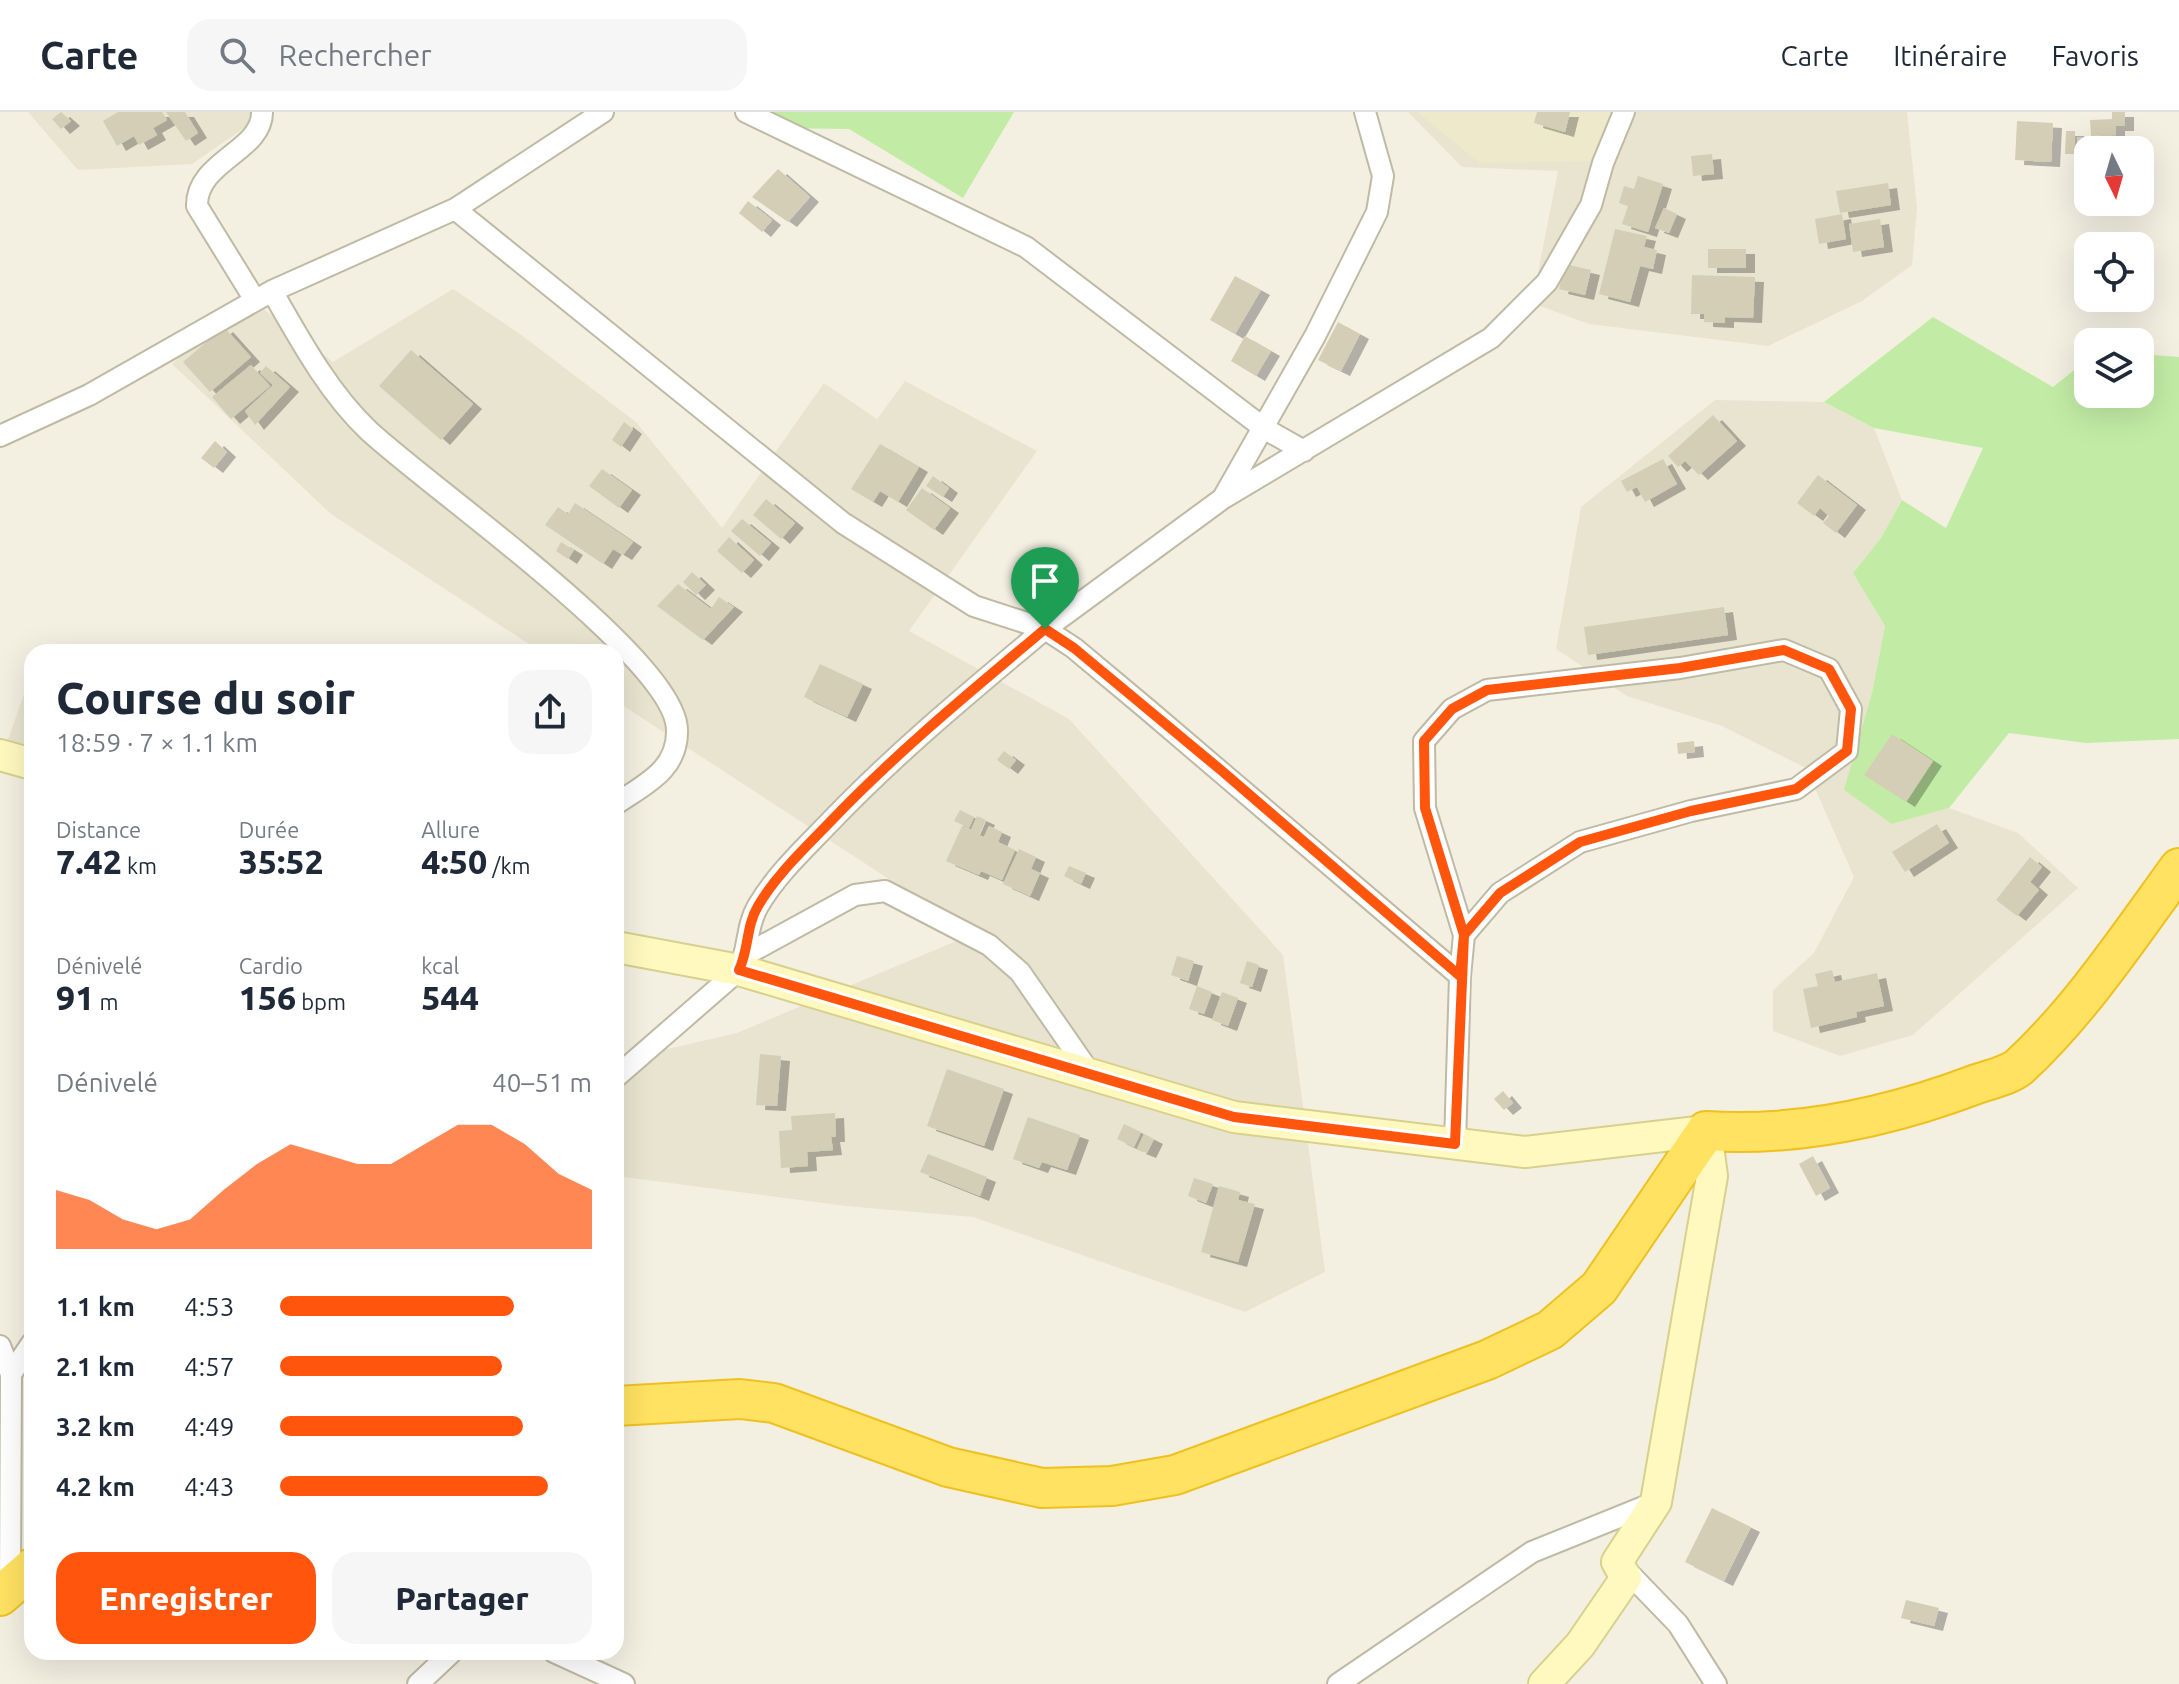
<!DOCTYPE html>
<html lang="fr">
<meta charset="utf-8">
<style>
:root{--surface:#fff;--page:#f6f6f7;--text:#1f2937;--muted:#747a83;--line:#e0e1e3;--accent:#ff550d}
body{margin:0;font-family:Ubuntu,sans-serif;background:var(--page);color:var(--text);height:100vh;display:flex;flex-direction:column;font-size:30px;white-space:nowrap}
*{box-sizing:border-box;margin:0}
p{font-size:26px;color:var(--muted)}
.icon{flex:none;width:44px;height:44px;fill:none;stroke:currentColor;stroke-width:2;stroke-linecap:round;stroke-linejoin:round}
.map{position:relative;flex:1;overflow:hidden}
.sheet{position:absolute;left:24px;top:532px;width:600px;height:1016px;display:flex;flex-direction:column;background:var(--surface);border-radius:24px;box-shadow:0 8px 32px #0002}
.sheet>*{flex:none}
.needle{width:52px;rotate:175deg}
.fabs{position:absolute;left:2074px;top:24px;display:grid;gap:16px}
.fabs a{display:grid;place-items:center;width:80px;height:80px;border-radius:16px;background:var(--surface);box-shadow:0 8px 32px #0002;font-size:40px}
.pin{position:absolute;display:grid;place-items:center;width:68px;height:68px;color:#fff;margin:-82px -34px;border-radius:50% 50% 50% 0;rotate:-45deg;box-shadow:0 0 8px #0007}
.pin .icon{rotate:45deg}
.round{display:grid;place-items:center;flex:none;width:84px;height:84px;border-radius:24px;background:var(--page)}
.overview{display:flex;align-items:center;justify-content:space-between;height:136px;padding:0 32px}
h1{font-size:44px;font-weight:800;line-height:60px}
.stats{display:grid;grid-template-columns:repeat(3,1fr);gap:12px;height:136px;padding:8px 32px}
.stats div{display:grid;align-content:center}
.stats b{font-size:34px;font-weight:800}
.stats small{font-size:22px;font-weight:400}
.stats p{font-size:22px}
.chart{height:224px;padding:16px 32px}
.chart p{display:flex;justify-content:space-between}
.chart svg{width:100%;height:144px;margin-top:8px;fill:var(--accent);opacity:.7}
.action{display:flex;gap:16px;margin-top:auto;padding:16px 32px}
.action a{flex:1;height:92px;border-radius:24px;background:var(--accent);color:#fff;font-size:32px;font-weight:800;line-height:92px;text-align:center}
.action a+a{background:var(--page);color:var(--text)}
ul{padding:0 32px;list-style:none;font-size:26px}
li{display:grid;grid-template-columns:128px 96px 1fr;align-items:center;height:60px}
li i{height:20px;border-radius:10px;background:var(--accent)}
header{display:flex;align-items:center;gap:48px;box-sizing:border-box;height:112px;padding:0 40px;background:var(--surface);border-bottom:2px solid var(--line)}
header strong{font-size:38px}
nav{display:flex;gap:44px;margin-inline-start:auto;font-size:28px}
.search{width:560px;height:72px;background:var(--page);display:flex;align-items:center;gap:20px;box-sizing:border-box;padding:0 28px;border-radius:24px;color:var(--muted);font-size:30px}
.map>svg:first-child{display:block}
</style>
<header>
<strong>Carte</strong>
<div class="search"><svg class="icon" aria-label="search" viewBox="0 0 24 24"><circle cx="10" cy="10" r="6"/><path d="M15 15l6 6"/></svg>Rechercher</div>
<nav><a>Carte</a><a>Itinéraire</a><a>Favoris</a></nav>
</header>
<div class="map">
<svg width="2179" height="1572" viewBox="0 0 2179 1572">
<defs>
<filter id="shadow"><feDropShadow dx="9" dy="5" stdDeviation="0" flood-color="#0004"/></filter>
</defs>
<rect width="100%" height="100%" fill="#f3f0e2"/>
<path fill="#e8e4cf" d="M28 0H267L192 52 78 58Z
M1408 0H1907L1917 96 1912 153 1862 189 1768 234 1589 212 1532 191 1558 59 1462 55Z
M453 177 520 222 636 310 722 416 824 271 877 307 905 269 1037 339 909 519 1069 607 1283 843 1325 1160 1245 1200 973 1105 846 1094 616 1064V949L737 921 973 822 616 589V540H541L331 402 172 252 245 183 333 250Z
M1715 288 1824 290 1874 316 1902 388 1881 426 1853 461 1885 514 1872 581 1892 712 1949 696 2018 721 2078 776 1913 923 1840 944 1773 919V878L1814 841 1854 765 1806 656 1722 614 1627 584 1556 537 1581 395Z
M32 559V640L8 628Z"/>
<path fill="#eee9ca" d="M1417 0H1613L1596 49 1480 51Z"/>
<path fill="#c2eca5" d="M755 0H1014L963 86 849 17 768 16Z
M1933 205 2053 275 2088 247V282H2140V242L2179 245V627L2086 631 2009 621 1949 696 1892 712 1844 678 1872 581 1885 514 1853 461 1881 426 1902 388 1946 416 1983 336 1874 316 1824 290Z"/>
<path fill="#d5ceb6" filter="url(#shadow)" d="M61 0 71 9 61 17 52 7Z
M118 0H162L167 8 153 16 157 23 139 33 134 24 117 34 103 9Z
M166 0H185L198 21 186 29Z
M1537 0H1570L1565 20 1534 11Z
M2112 0H2125V14H2116V23L2091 24 2090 8 2112 7Z
M2017 9 2053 11 2051 50 2015 48Z
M2066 19H2075V42H2065Z
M2077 25H2111V35H2115L2088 38V66H2077Z
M1712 42 1714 62 1693 64 1691 44Z
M778 57 810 85 788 110 752 85Z
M1638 64 1663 72 1648 120 1622 112 1628 94 1619 91 1624 74 1634 77Z
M1888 71 1891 93 1840 101 1836 79Z
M748 89 772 108 762 120 739 101Z
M1664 96 1677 102 1669 121 1655 116Z
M1842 102 1846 127 1819 132 1815 107Z
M1880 107 1884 135 1853 140 1849 112Z
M1615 117 1647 124 1644 135 1657 138 1653 157 1640 154 1630 190 1599 182Z
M1708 137H1746V156H1708Z
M1565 152 1591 158 1585 183 1559 177Z
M1692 163 1755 165 1753 206 1725 205V211L1704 210V202H1691Z
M1235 164 1261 178 1235 222 1210 208Z
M1338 210 1360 222 1341 259 1318 248Z
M224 215 251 245 210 280 183 250Z
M1245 224 1271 239 1256 264 1231 249Z
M411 238 473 292 441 328 379 274Z
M251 253 270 274 231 307 212 285Z
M266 254 290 275 255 313 245 299 273 273 260 261Z
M1713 303 1737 329 1699 363 1685 349 1678 355 1668 344Z
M624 310 633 317 621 335 612 328Z
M215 329 227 340 214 356 201 346Z
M880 332 919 355 898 390 880 379 873 390 851 377Z
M1663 347 1677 372 1645 390 1637 375 1627 380 1621 369Z
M602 357 632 378 619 396 589 374Z
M1818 363 1857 393 1836 421 1823 411 1829 404 1820 396 1814 404 1797 391Z
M933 364 949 376 943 385 926 374Z
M922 376 950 396 934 418 906 398Z
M766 387 795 411 781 427 753 403Z
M575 391 633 430 623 443 613 437 603 452 545 413 558 395 568 402Z
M742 407 771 431 760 444 731 419Z
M729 425 754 448 742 461 717 439Z
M561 430 574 438 568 447 556 439Z
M692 460 706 473 696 483 683 470Z
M678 472 711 497 719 485 734 495 703 528 657 494Z
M1724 495 1728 523 1588 543 1584 515Z
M820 552 863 572 847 605 804 585Z
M1892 622 1933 649 1906 690 1864 663Z
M1694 629 1695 640 1678 642 1677 631Z
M1004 639 1016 648 1009 657 997 648Z
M960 698 974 705 969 716 954 709Z
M977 704 986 708 979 723 984 725 989 714 1002 720 998 730 1015 738 1002 768 981 759 979 763 946 749 962 714 971 718Z
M1937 712 1949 731 1905 760 1892 740Z
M1019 737 1036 745 1031 757 1040 761 1030 784 1003 772Z
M2030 745 2042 755 2030 770 2039 778 2017 804 1996 788Z
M1069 754 1086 761 1081 772 1064 764Z
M1177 844 1194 849 1188 869 1171 863Z
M1247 849 1259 853 1252 875 1240 871Z
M1832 858 1835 870 1877 861 1884 894 1856 900 1857 905 1811 916 1803 877 1818 874 1815 862Z
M1197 874 1212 880 1204 902 1189 897Z
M1222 880 1238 886 1228 914 1212 908Z
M760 942 781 944 777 994 756 993Z
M947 957 1004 977 984 1034 927 1014Z
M1503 979 1513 991 1504 998 1494 987Z
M835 1001 836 1025H831L833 1038 807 1040 808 1054 781 1056 779 1019 792 1018 791 1004Z
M1028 1005 1080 1023 1067 1058 1042 1050 1039 1056 1013 1047Z
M1124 1012 1141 1020 1134 1035 1117 1027Z
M1144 1022 1154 1027 1147 1041 1137 1037Z
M928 1042 987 1065 980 1084 920 1060Z
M1813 1044 1830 1076 1816 1084 1799 1052Z
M1194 1066 1213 1072 1206 1091 1188 1084Z
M1219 1074 1240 1080 1238 1088 1255 1092 1238 1150 1201 1140Z
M1712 1396 1751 1415 1724 1469 1685 1450Z
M1906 1488 1939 1496 1934 1514 1901 1506Z"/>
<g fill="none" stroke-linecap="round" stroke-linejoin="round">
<g stroke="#bfbaa4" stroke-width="24">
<path id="street" d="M746 0 1026 135 1265 317 1304 339
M455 97 843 411 974 494 1045 517
M272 179C299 226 328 280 368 318 426 373 676 547 677 618 678 658 645 672 616 692
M255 188 197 94C196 49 263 39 262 0
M0 324 89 283 272 179 455 97 603 0
M1223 386 1315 224 1377 100 1383 64 1365 0
M747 842 855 783 885 779 989 833 1020 860 1090 961
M1460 864 1464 823 1425 696 1424 629 1452 597 1487 578 1680 556 1784 538 1829 557 1851 597 1847 639 1796 677 1691 699 1580 730 1500 781 1464 823
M616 965 739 858C749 837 746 814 758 794 776 763 805 736 830 710 897 640 971 579 1045 517
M1455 1032 1460 864 1147 597 1074 536 1045 517 1222 387 1491 226 1547 170 1591 93 1603 51 1624 0
M0 1234 11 1262 10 1471
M11 1262 32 1231
M1622 1454 1678 1512 1716 1572
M554 1540 624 1572
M418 1572 452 1540
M1338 1572 1532 1440 1656 1390"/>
</g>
<g stroke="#d8d08c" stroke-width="34">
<path id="secondary" d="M0 643 32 652
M616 835 739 858 1234 1005 1525 1040 1706 1019 1712 1064 1656 1390 1617 1450 1626 1466 1580 1533 1544 1572"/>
</g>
<g stroke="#eec121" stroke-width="42">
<path id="highway" d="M616 1294 740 1287 774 1291 948 1355 1042 1376 1112 1374 1175 1363 1487 1248 1550 1218 1599 1176 1706 1019C1797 1025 1889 1005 1974 973 1987 968 2008 964 2019 955 2079 900 2131 822 2179 756
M0 1484 32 1456"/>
</g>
<use href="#street" stroke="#fff" stroke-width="20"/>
<use href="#secondary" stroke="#fff9c0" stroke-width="30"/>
<use href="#highway" stroke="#ffe261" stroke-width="38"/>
</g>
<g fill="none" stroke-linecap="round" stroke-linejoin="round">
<g stroke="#fff" stroke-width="16">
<path id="route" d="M1045 517C971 579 897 640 830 710 805 736 776 763 758 794 746 814 749 837 739 858L1234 1005 1455 1032 1464 823 1500 781 1580 730 1691 699 1796 677 1847 639 1851 597 1829 557 1784 538 1680 556 1487 578 1452 597 1424 629 1425 696 1464 823 1460 864 1222 659 1074 536 1045 517"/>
</g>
<use href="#route" stroke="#ff550d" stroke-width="10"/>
</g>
</svg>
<div class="fabs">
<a><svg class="needle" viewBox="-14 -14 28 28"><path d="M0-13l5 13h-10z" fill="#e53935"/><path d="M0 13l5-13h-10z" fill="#747a83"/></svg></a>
<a><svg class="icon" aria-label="locate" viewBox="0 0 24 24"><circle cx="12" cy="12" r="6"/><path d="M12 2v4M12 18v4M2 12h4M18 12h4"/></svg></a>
<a><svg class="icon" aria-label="layers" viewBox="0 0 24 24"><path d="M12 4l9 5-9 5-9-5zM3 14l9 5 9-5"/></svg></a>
</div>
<div class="pin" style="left:1045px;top:517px;background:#1e9e55"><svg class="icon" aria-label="arrive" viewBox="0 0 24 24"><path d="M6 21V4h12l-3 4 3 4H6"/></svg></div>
<section class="sheet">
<div class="overview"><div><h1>Course du soir</h1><p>18:59 · 7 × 1.1 km</p></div><a class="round"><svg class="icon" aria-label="share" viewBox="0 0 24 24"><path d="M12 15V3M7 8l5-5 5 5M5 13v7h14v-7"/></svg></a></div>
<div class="stats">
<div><p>Distance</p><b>7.42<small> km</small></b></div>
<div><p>Durée</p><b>35:52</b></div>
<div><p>Allure</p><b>4:50<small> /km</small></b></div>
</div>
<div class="stats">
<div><p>Dénivelé</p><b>91<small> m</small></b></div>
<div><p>Cardio</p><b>156<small> bpm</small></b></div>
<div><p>kcal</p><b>544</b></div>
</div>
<div class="chart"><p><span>Dénivelé</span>40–51 m</p>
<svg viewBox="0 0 160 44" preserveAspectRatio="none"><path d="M0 44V26L10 29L20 35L30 38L40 35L50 26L60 18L70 12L80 15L90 18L100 18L110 12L120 6L130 6L140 12L150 21L160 26V44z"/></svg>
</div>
<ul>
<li><b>1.1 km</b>4:53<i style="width:75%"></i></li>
<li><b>2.1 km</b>4:57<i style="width:71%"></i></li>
<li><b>3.2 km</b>4:49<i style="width:78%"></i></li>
<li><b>4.2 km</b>4:43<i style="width:86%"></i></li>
</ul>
<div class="action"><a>Enregistrer</a><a>Partager</a></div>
</section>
</div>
